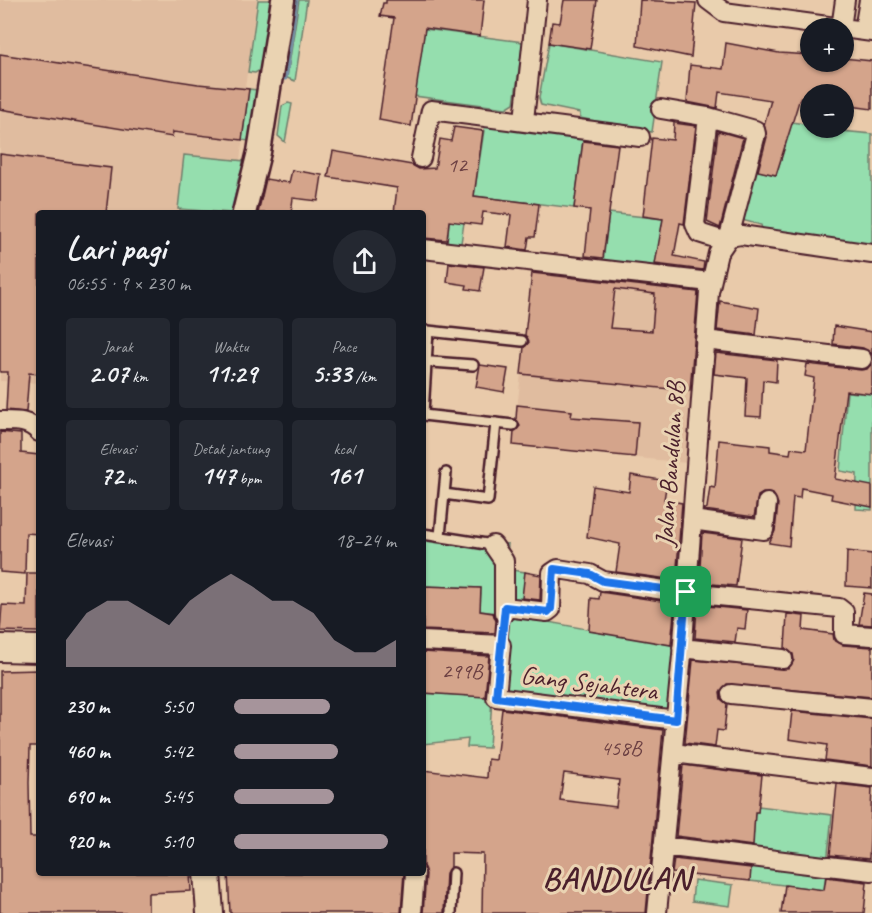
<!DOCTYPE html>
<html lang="id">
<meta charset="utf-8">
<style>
:root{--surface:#171b24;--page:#242831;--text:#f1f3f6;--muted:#9ea1a6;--accent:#a6949b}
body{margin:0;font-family:Caveat,sans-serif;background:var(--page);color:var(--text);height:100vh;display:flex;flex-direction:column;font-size:22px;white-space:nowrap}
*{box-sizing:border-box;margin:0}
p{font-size:20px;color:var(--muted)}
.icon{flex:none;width:33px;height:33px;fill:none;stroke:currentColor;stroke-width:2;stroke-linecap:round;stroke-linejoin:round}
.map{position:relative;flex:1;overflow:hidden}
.side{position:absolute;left:36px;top:210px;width:390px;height:666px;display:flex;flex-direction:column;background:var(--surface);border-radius:6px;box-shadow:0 2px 4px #0004}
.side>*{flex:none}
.controls{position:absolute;left:800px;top:18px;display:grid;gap:12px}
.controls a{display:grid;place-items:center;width:54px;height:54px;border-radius:50%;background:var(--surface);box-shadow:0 2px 4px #0004;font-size:30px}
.pin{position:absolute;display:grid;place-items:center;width:51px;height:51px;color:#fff;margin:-26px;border-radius:12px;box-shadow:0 3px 9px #0006}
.round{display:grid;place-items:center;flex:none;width:63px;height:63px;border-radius:32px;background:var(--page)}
.summary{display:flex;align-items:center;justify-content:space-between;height:102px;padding:0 30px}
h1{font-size:33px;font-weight:700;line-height:45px}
.stats{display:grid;grid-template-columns:repeat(3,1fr);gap:9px;height:102px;padding:6px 30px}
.stats div{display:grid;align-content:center;border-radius:6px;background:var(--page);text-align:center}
.stats b{font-size:26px;font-weight:700}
.stats small{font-size:16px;font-weight:400}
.stats p{font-size:16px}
.chart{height:168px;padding:12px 30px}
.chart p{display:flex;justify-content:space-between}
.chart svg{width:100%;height:108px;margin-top:6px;fill:var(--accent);opacity:.7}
ul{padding:0 30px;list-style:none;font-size:20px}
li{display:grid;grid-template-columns:96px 72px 1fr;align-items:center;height:45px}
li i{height:15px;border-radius:8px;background:var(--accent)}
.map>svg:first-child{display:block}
</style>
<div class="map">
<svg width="872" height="913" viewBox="0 0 872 913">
<rect width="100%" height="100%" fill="#e9caaa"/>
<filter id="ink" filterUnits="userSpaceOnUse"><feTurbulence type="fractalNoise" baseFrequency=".0167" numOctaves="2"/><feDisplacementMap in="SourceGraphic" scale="12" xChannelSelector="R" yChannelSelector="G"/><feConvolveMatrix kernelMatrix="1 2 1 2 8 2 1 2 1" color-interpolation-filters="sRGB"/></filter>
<g filter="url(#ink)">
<path fill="#e0bc9f" d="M0 0H257L245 88 249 89 240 160 185 155 178 213H39V383L0 381Z
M533 267 702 284 687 463 513 445Z"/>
<path fill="#95deae" stroke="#707e6c" stroke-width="1.5" d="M258 0H270L260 70 255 73 248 72Z
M299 0H307L295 81 287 78Z
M425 29 523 42 514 103 506 108 414 96Z
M549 43 662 62 652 132 580 118V113L541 105 539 98Z
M249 89 257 90 248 141 242 140Z
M288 103 292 104 285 142 278 136 282 106Z
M792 122 810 125V128L872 134V245L762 229 761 225 738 219 752 169 776 175Z
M485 124 583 139 574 208 474 196Z
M184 155 245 161 238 180 232 213 178 209Z
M453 193 468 195 460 250 446 248Z
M609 213 663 219 655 269 603 262Z
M847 392 872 394V510L856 509 857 474 840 471Z
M423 537 508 544 506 569 525 572 521 617 673 645 669 715 505 692 507 614 480 611 481 588 423 586Z
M423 693 492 697 489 748 467 747 468 739 423 744Z
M758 806 832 815 827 863 752 853 755 812H758Z
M751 860 826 869 824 890 750 881Z
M694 880 733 885 730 906 692 901Z"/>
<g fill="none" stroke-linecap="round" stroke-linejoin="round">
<path stroke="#7690a5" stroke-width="5" d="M285 78 296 0
M234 206 244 169"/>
</g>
<path fill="#d4a48b" stroke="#4a1f2b" stroke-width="1.5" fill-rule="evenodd" d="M386 0H484L480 36 425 28 411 126 379 120 394 18 380 16 383 3H386Z
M564 0H597L590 49 549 43 552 22 560 23Z
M640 0 696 3 691 57 637 46Z
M726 43 779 53 810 55V62H843V58L872 61V109L843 105V94H810V98H800L776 175 758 171 767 137 764 125 771 100 719 92 717 108 687 102 690 65 723 69Z
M0 54 198 84 249 89 242 140 173 132 172 137 0 109Z
M674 123 696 126 684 224 680 223 674 256 704 262 703 270 655 264 663 219 643 216 652 138 673 140Z
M454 127 483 131 474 196 539 204 535 237H529L527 250 507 247 511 215 483 212 481 225 449 221 447 240 423 238 425 213H394L397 188 328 177 333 151 412 165 419 169 435 168 440 139 451 141Z
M718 131 743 138 720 228 707 222Z
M583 141 618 145 603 258 585 256 590 210 574 208Z
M0 154 111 168 106 213H39V374L29 373 26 412 6 410 8 372H0Z
M292 170 322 175 318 201 293 198 291 213H258L266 179 289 183Z
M449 263 484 267 480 291 466 289 467 285 447 282Z
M532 273 698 292 690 391 521 374 524 347 529 342 525 335ZM615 289 655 294 652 331 610 328Z
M720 301 759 308 756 335 717 330Z
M834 326 872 332V354L863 348 833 344Z
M716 353 777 360 776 382 763 380 761 417 745 416 747 378 714 374Z
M872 363V394L846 391 835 479 872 486V507L831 499 832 494 801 488 800 498 793 497 789 546 769 543 775 531 778 504 773 494 763 493 758 496 754 517 704 510 707 508 710 487 715 488 719 440 770 446V451L790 454 791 448 806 450 814 378 805 376 807 364 861 370 867 369Z
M480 365 508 369 504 392 476 387Z
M517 405 572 411 571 417 638 422 635 457 513 445 514 431 520 426 516 419Z
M0 432 21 434V453L39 455V534L26 533 25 574 0 572Z
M631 475 667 481 664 500 682 503 676 580 616 572 620 544 587 537 593 486 629 492Z
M702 533 742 538 736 586 699 583Z
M847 551 872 554V588L846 586Z
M525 572 541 575 540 600 522 598Z
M27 573H39V632L0 631 2 605 26 606Z
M423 586 481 588 480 611 493 613 496 621 495 633 423 630Z
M600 592 675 603 671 645 589 631 591 598 599 599Z
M864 593 872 594V625L859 624Z
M697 605 747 610 745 629 737 628 735 642 695 638Z
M787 614 804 616 803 630 833 634 834 640 843 645 872 647V697L727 684 720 693 721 699 727 704 724 731 717 730 715 747 685 743 693 660 788 669 794 660 793 654 785 648Z
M423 652 489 656 485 697 423 693Z
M39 670V746H30L29 783 30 837H39V873H190L191 891 148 893V913H0V671Z
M502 709 663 730 646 913H482L483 854 451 853V867L446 873 444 913H423L426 874 423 866V770L487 778 488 759 496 760ZM564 773 619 780 616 807 560 800Z
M792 711 872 719V766L825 760 827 745 789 739Z
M683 765 762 775 758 812H755L753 846 676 836Z
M837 784 872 788 869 859 830 855Z
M674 859 751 868 750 881 672 873Z
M228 873H404L401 913H230Z
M826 877 867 882 864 913H781L785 885 824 890Z"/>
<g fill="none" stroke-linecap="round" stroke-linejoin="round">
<g stroke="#4a1f2b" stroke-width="14">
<path id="service" d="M423 365 432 362 473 365
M423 413 428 331 522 341
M423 415 513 425
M444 494 488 500 496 423
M423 534 493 545
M440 536 446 473
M501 645 504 613
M451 913 453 873"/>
</g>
<g stroke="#4a1f2b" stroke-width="22">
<path id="minor" d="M708 0 724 12 872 32
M841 28 845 0
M864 30 869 0
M708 117 695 224 699 233 724 241
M524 120 537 0
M421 158 431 110 640 137
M729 237 741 235 872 254
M423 249 710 282
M705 340 862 359
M0 421C15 421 29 420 39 432
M692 520 764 530 767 503
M493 545 504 561V613
M505 607 547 612 551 609 552 573 558 569 590 574 603 581 678 592 839 608 844 612V634L872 636
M423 641 501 645 496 697 676 720
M682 648 783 659
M731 694 872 708
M673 753 872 777
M663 846 824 866
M828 866 872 871
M412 913 415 873
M657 913 682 655 709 292 718 253 729 237 756 134 755 130 708 117 661 109"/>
</g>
<g stroke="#4a1f2b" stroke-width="27">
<path id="tertiary" d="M244 213 259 152 283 0"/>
</g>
<g stroke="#4a1f2b" stroke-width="30">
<path id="secondary" d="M0 648 39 649
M207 873 210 913"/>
</g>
<use href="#service" stroke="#ead3b2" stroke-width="9"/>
<use href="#minor" stroke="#ead3b2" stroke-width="18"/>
<use href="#tertiary" stroke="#ead3b2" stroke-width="22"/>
<use href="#secondary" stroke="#ead3b2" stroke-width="26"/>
</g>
</g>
<g fill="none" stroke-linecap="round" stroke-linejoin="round" filter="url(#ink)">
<g stroke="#fff" stroke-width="12">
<path id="route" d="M554 569 590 574 603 581 686 592 676 720 496 697 505 607 548 612 551 609Z"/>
</g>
<use href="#route" stroke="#1a73e8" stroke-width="8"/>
</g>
<g text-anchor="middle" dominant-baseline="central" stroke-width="6" stroke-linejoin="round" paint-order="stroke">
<g font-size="22" fill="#6c4043">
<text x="457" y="165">12</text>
<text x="462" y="671">299B</text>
<text x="621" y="748">458B</text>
</g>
<g font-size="26" fill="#4a1f2b" stroke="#ead3b2">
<text transform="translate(670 464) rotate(-86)">Jalan Bandulan 8B</text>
<text transform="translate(589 683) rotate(7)">Gang Sejahtera</text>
</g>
<g font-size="32" font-weight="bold" letter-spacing="1.5" fill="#4a1f2b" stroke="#ead3b2">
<text x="617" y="878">BANDULAN</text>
</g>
</g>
</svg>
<div class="controls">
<a>+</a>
<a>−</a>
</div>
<div class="pin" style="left:686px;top:592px;background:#1e9e55"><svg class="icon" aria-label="arrive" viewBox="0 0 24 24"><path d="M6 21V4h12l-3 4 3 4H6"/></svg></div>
<section class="side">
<div class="summary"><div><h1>Lari pagi</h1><p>06:55 · 9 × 230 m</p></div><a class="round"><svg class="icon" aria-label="share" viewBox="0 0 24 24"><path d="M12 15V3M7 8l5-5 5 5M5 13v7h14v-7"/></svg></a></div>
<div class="stats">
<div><p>Jarak</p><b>2.07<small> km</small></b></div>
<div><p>Waktu</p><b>11:29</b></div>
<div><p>Pace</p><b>5:33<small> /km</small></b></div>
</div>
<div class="stats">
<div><p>Elevasi</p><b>72<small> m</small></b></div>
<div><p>Detak jantung</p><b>147<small> bpm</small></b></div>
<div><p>kcal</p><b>161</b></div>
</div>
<div class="chart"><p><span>Elevasi</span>18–24 m</p>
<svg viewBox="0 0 160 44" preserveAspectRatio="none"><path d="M0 44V33L10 22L20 17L30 17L40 22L50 27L60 17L70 11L80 6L90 11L100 17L110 17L120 22L130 33L140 38L150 38L160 33V44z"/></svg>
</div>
<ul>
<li><b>230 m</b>5:50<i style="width:59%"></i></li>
<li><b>460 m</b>5:42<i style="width:64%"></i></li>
<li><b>690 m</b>5:45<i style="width:62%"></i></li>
<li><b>920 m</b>5:10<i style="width:95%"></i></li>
</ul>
</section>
</div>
